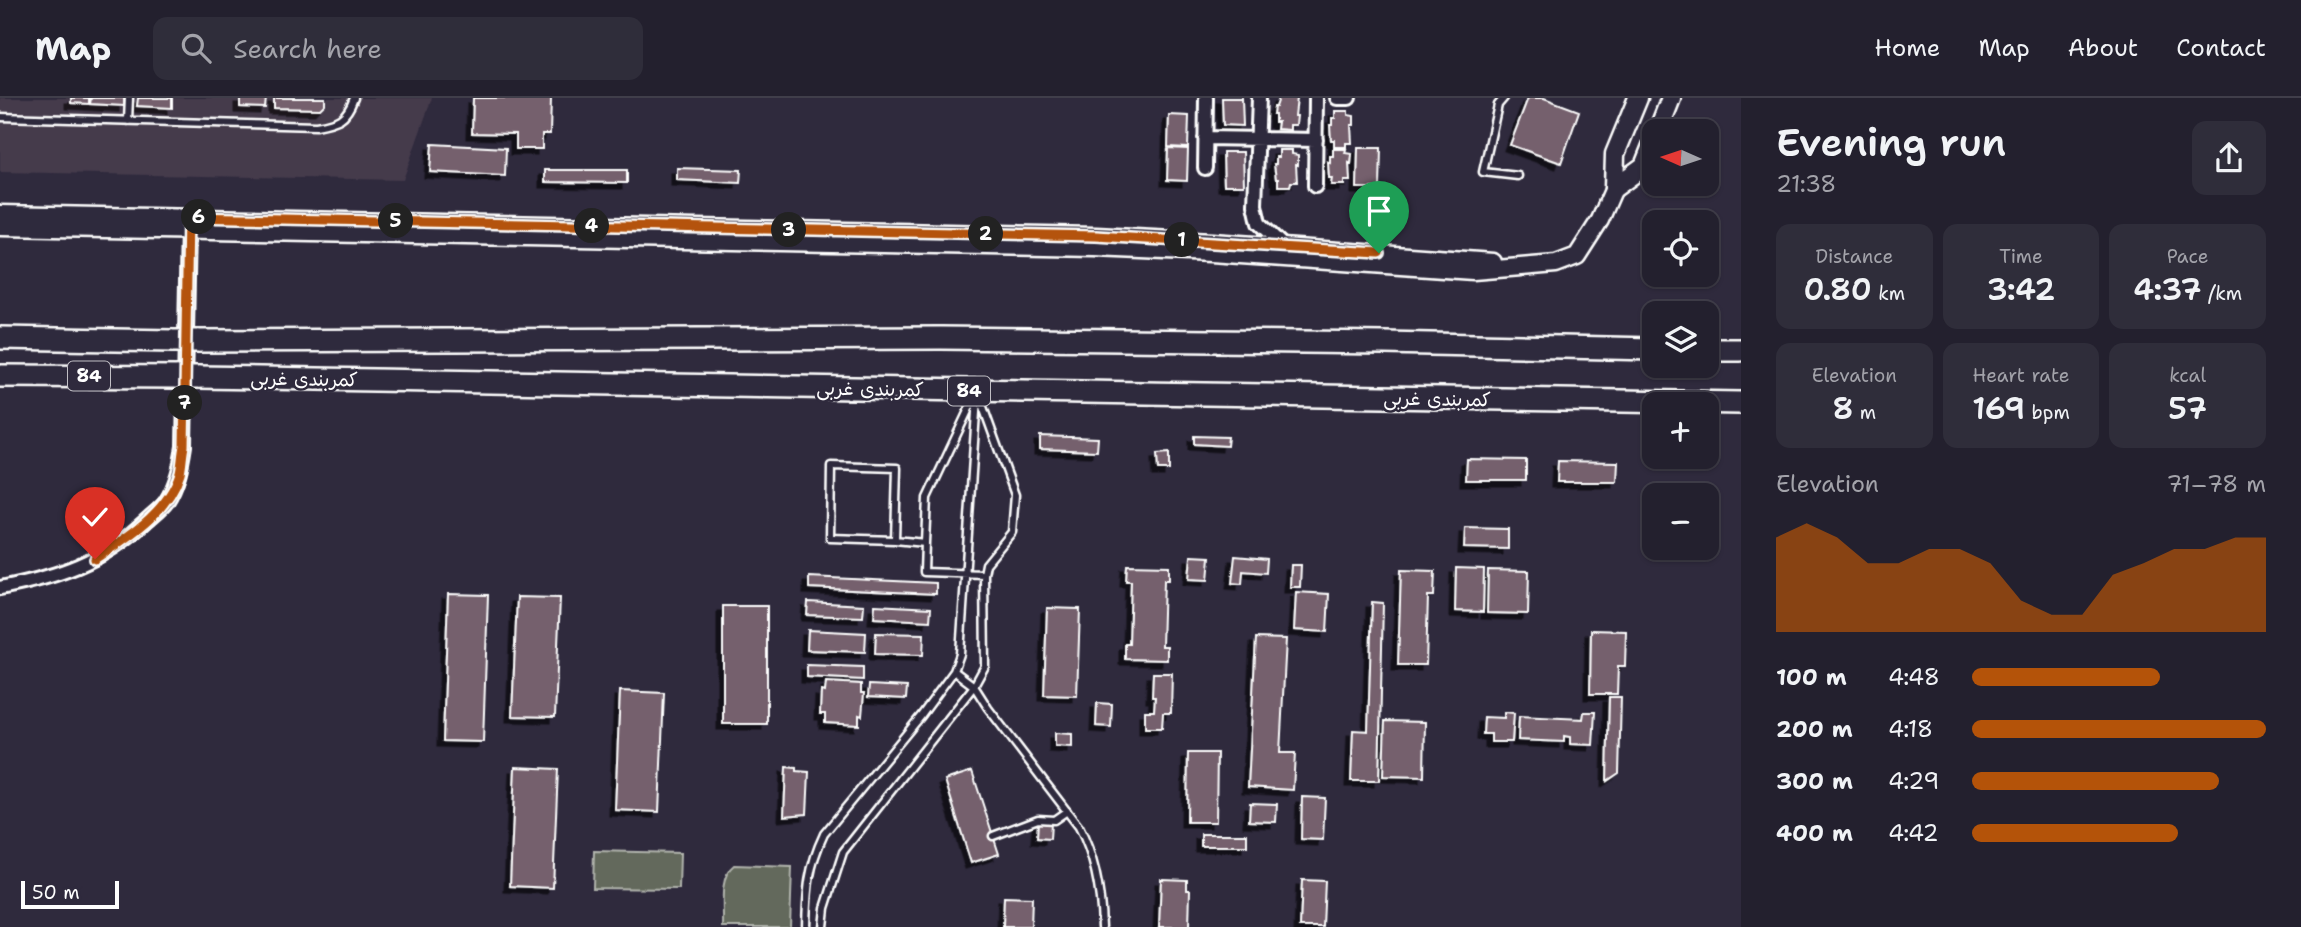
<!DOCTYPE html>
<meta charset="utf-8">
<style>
:root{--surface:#23202e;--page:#2f2d3a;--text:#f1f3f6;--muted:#a3a3aa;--line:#403e4a;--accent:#b45309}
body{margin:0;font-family:"Shantell Sans","Playpen Sans Arabic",sans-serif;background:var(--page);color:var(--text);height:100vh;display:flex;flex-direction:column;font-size:26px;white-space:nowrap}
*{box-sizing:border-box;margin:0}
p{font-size:23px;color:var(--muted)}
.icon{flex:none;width:38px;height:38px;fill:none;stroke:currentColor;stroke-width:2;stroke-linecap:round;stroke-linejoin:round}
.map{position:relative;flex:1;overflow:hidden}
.panel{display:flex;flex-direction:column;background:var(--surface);width:560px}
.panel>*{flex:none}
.needle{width:46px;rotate:273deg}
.controls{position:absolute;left:1642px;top:21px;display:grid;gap:14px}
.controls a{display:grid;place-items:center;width:77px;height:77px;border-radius:14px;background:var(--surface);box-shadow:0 2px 5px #0004,0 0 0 2px var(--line);font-size:35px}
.scale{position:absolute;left:21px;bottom:18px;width:98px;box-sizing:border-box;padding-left:7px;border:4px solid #fff;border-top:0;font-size:19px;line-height:24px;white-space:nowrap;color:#fff;-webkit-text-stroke:5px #2f2a3d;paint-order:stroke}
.pin{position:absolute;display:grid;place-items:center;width:60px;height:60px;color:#fff;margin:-72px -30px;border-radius:50% 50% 50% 0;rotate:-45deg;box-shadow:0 0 7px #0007}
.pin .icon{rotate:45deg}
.km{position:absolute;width:35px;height:35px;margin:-18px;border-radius:50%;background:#222;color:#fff;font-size:19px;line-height:35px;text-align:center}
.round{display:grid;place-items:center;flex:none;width:74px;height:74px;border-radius:14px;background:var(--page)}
.overview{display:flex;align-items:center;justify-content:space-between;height:119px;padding:0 35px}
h1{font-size:38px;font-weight:600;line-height:52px}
.figures{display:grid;grid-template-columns:repeat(3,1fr);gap:10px;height:119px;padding:7px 35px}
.figures div{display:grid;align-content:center;border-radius:14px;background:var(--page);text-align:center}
.figures b{font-size:30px;font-weight:600}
.figures small{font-size:19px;font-weight:400}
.figures p{font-size:19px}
.chart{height:196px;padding:14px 35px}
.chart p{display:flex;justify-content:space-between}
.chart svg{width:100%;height:126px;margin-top:7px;fill:var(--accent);opacity:.7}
ul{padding:0 35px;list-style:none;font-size:23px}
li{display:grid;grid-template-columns:112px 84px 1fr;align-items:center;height:52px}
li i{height:18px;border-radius:9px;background:var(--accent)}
header{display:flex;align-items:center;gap:42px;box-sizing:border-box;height:98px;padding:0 35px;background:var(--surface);border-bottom:2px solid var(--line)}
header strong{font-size:33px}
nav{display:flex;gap:38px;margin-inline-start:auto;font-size:24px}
.search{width:490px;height:63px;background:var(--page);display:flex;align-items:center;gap:18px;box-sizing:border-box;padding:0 24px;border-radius:14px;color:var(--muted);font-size:26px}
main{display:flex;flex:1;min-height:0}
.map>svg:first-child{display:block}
</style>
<header>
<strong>Map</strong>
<div class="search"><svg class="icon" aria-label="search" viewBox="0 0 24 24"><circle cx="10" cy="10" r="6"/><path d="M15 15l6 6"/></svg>Search here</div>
<nav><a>Home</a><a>Map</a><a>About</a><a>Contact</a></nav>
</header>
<main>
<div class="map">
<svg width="1741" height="829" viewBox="0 0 1741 829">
<defs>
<filter id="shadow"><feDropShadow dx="-5.5" dy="5.5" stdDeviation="0" flood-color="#0009"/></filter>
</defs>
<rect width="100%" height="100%" fill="#2f2a3d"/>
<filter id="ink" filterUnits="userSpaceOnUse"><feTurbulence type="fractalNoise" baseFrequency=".0143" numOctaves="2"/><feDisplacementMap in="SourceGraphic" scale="14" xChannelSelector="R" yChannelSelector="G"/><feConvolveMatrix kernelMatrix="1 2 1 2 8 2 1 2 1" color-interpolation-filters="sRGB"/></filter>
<g filter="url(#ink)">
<path fill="#443a4b" d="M0 0H432L403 82 0 74Z"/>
<path fill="#63695b" stroke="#b1b4ad" stroke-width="2" d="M594 753 680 755 679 791 593 790Z
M734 767 792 769 790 829H723C724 811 718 779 734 767Z"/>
<path fill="#75616d" stroke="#fff" stroke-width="2" filter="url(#shadow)" d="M71 0H89V6L71 5Z
M91 0H124V8L90 6Z
M138 0H172V10L137 8Z
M240 0H266L265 10 240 9Z
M274 0H325V6L320 11 274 10Z
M473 0H551L550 36H542V51H516V36L472 35Z
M1222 0H1242L1243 28 1223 27Z
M1279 0H1297L1295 18H1297L1296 27H1290V32L1277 31 1278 24H1275V16H1273L1274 9H1276Z
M1528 0H1544L1579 13 1561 65 1510 47Z
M1335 13H1348V17L1354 18V27H1351L1352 45H1346V49H1334V42H1331L1330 27H1332V20H1335Z
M1169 17 1189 18 1188 50 1168 49Z
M432 46 506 50 505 78 430 74Z
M1168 50 1188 51 1187 83 1167 82Z
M1358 50H1381L1380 90H1357Z
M1333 51H1346L1345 55 1352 56 1351 66 1349 65 1350 83H1344V87H1331L1332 80H1329L1328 64 1330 65V58H1333Z
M1279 52H1292V56L1298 57V67L1296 66 1297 84H1291L1290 88H1278V81H1276L1274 66H1276V59H1279Z
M1223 54H1243L1244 87H1224Z
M677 70 741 72 740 85 677 82Z
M545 72H627V85L545 84Z
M1040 338 1098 340 1097 353 1040 351Z
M1194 338 1228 339 1227 348 1194 346Z
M1169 355V372H1158L1157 356Z
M1467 361 1526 362V382H1466Z
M1558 363 1618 364 1617 384H1557Z
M1465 430 1508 431V451L1464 450Z
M1191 458 1210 459 1208 482 1189 481Z
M1235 458 1267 461 1266 475 1243 473 1242 486 1232 485Z
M1127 467 1169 468V482H1164L1162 548H1167V562L1125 561V546H1129L1131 483H1126Z
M1291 467H1301L1300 489H1290Z
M1456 470 1484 471 1483 514 1455 513Z
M1401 472 1435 473 1434 498H1428L1426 567H1398Z
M1488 472 1529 473 1528 516 1487 515Z
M809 479 936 485V496L809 490Z
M1296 494 1329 496 1327 534 1294 532Z
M448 496 488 497 483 644 443 643Z
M517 499 560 500 555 619 512 618Z
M808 504 864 507 863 519 807 517Z
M1372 504 1383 505 1379 683H1351L1353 632 1368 633Z
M875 507 931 510 930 523 874 520Z
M723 508H767V626H723Z
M1047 510 1080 511 1077 598 1044 597Z
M808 532 866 535 865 554 807 552Z
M1591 532 1626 533 1625 568H1618L1617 596H1590Z
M876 535 924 536 923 557 875 556Z
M1256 540 1286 541 1280 655H1295L1293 692 1248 689Z
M807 567 863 569V582L807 579Z
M1153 575H1172L1171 615H1163L1162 630H1145V613H1154L1155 599H1152Z
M826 584 861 586V595H864L862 618 859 617V627L825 625V616H820L821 593 825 594Z
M869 587 907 589 906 601 868 599Z
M620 593 664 595 659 714 615 712Z
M1609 599H1621L1619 675 1607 683Z
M1097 605 1112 606 1111 629 1096 628Z
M1504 614 1514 615 1512 644H1491V636H1483L1484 619 1504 620Z
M1584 614H1595L1593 647 1570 646V639L1564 638V644L1518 642 1519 618 1583 621Z
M1385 623 1425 624 1424 679 1383 678Z
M1055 635 1072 636V649L1055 648Z
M1188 655H1217L1216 724H1187Z
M515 669 558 671 553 790 510 788Z
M786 669 796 670V673L809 674 807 716 784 718Z
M972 673 999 756 971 765 945 682Z
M1302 699 1325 700 1323 742 1301 741Z
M1250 705 1277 706 1276 724 1249 723Z
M1038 724 1051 725 1050 741 1037 740Z
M1201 736H1247V748H1201Z
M1161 781 1187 782V792H1190L1189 829H1159Z
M1302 782 1325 783 1323 829H1300Z
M1004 799 1032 800 1031 829H1003Z"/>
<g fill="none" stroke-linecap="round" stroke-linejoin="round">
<g stroke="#fff" stroke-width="11">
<path id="service" d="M1504 0 1498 7 1483 74 1518 78
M0 19 316 28C338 24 346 22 354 0
M128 23 129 0
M831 368 897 370 895 442 830 440Z
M895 442 925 445 924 474 984 476
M925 445 927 400 975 298
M954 573 974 588 988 610 1079 729C1095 759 1101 794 1102 829
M993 738 1038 721 1054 722 1067 713
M806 829C807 792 808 770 824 736L921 618 954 573 960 556 977 299
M823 829 825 810 843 754 974 588 985 568 984 476 986 466 1012 434 1015 397 978 295"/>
</g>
<g stroke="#fff" stroke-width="18">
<path id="minor" d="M1259 0 1255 107 1259 125 1283 148
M1337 0H1349
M1205 40 1316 42
M1205 70 1206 0
M1315 88 1316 0
M0 490C57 479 103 464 146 423 152 417 161 411 166 404 177 387 181 368 184 348L188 126"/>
</g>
<g stroke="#fff" stroke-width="21">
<path id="tertiary" d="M0 116 1096 138 1212 144 1493 164
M0 129 1095 150 1211 155 1473 173 1556 166 1577 158 1600 122 1614 90"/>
</g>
<g stroke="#fff" stroke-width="23">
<path id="secondary" d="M1658 33 1671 0
M1614 90 1615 56 1638 0
M1614 90 1644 68 1654 43"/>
</g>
<g stroke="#fff" stroke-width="26">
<path id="trunk" d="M0 240 173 243
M198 243 941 240 1384 245 1654 251
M1706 252H1741
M0 278 178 279
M198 279 1741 305"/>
</g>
<use href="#service" stroke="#2f2a3d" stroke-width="6"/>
<use href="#minor" stroke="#2f2a3d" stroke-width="12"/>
<use href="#tertiary" stroke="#2f2a3d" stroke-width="16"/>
<use href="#secondary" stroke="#2f2a3d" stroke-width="18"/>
<use href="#trunk" stroke="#2f2a3d" stroke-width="21"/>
<g stroke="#fff" stroke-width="26" stroke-linecap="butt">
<path id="trunk-bridge" d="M173 243H198
M178 279H198"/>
</g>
<use href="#trunk-bridge" stroke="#2f2a3d" stroke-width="21"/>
</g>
</g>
<g fill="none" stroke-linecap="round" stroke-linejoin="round" filter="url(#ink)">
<g stroke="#fff" stroke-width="14">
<path id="route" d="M95 461C127 439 168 415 180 375 182 367 182 357 184 348L188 119 1096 138 1379 155"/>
</g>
<use href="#route" stroke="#b45309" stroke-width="9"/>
</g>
<g text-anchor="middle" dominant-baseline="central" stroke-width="5" stroke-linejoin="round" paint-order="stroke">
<g fill="#2f2a3d" stroke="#c1bfc5" stroke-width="2">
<rect x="68" y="263.5" width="42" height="29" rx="5"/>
<rect x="948" y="278.5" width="42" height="29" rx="5"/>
</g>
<g font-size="18" font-weight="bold" fill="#fff">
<text x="89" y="278">84</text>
<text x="969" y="293">84</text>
</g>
<g font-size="19" fill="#fff" stroke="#2f2a3d">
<text transform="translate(304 281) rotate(1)">کمربندی غربی</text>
<text transform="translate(870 291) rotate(1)">کمربندی غربی</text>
<text transform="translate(1437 301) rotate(1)">کمربندی غربی</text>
</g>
</g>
</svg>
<div class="controls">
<a><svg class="needle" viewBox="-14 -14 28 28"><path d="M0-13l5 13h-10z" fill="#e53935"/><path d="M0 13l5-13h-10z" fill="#a3a3aa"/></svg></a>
<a><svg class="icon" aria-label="locate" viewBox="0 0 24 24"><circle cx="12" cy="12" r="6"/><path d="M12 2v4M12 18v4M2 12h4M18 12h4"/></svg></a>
<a><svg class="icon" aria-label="layers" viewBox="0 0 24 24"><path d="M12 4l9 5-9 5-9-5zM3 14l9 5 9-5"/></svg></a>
<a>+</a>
<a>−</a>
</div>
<div class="scale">50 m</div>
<div class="pin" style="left:1379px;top:155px;background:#1e9e55"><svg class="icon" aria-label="arrive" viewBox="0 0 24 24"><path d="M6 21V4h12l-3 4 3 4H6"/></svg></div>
<div class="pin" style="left:95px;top:461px;background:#d93025"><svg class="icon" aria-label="check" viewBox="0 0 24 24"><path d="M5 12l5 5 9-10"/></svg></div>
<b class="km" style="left:1182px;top:142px">1</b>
<b class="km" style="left:986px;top:136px">2</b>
<b class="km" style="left:789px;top:132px">3</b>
<b class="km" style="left:592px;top:128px">4</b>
<b class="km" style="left:396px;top:123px">5</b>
<b class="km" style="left:199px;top:119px">6</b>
<b class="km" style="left:185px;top:305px">7</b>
</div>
<section class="panel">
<div class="overview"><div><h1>Evening run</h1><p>21:38</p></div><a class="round"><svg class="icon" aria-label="share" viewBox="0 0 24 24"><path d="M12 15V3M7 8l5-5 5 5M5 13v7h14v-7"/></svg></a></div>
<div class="figures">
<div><p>Distance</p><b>0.80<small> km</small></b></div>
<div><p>Time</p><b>3:42</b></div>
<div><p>Pace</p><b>4:37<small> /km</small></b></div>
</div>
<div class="figures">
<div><p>Elevation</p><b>8<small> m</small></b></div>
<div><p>Heart rate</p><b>169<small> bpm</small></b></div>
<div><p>kcal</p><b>57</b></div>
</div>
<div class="chart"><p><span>Elevation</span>71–78 m</p>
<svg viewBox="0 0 160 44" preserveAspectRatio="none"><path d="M0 44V11L10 6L20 11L30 20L40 20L50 15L60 15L70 20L80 33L90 38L100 38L110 24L120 20L130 15L140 15L150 11L160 11V44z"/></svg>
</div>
<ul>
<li><b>100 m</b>4:48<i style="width:64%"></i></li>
<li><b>200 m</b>4:18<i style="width:100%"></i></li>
<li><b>300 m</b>4:29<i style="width:84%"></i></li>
<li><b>400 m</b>4:42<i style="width:70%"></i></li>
</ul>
</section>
</main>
